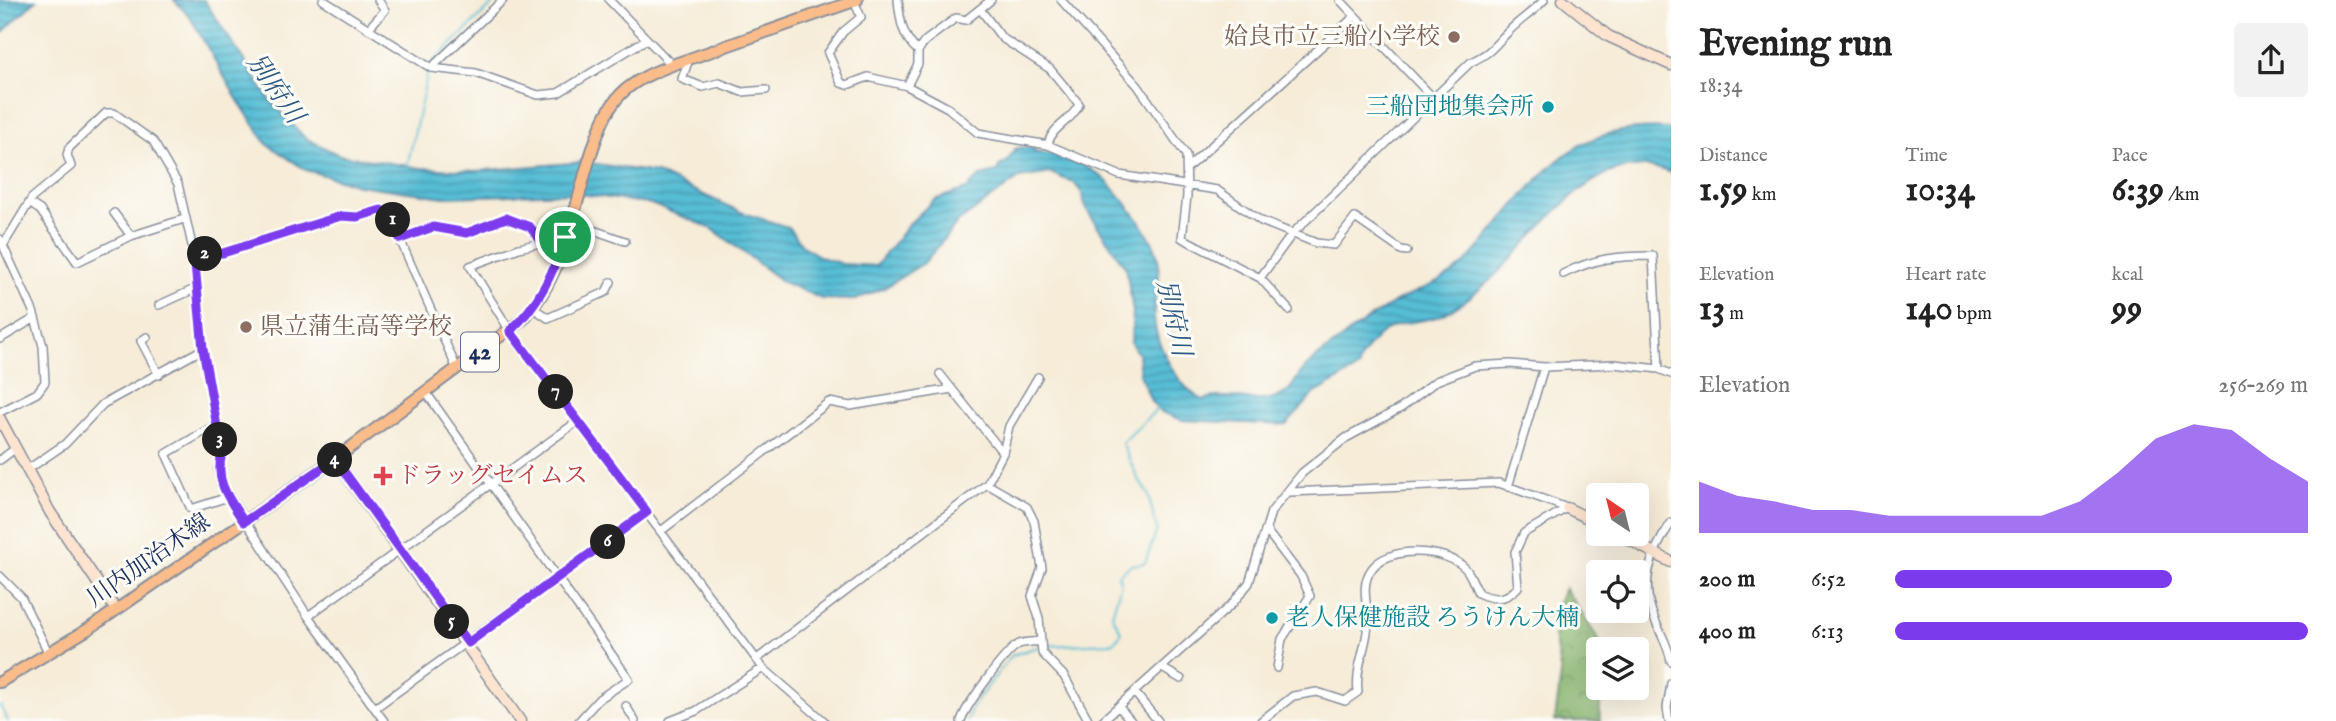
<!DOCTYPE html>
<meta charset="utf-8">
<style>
:root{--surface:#fff;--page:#f2f2f2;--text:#222;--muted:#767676;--accent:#7c3aed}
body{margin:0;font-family:"IM FELL English","Noto Serif JP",serif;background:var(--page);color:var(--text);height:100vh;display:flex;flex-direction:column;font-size:26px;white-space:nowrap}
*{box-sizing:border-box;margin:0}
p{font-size:23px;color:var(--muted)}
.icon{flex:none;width:38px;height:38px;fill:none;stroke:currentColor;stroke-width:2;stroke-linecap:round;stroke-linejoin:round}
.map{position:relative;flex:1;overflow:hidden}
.sheet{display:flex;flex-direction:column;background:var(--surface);width:665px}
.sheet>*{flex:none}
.needle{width:46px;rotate:325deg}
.fabs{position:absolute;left:1586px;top:483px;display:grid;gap:14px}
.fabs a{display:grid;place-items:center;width:63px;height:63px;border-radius:7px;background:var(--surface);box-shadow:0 7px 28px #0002;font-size:35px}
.pin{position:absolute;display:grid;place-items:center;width:60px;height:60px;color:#fff;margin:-30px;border:4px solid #fff;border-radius:50%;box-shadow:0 2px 7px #0007}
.km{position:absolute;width:35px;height:35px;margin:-18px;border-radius:50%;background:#222;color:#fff;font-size:19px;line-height:35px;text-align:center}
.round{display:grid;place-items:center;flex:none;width:74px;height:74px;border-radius:7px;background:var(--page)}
.summary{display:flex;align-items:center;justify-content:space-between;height:119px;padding:0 28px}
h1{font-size:38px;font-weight:700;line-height:52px}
.figures{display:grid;grid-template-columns:repeat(3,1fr);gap:10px;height:119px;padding:7px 28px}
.figures div{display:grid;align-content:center}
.figures b{font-size:35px;font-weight:700}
.figures small{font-size:19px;font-weight:400}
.figures p{font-size:19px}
.chart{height:196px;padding:14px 28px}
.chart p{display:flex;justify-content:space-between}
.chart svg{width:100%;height:126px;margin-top:7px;fill:var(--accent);opacity:.7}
ul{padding:0 28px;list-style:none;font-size:23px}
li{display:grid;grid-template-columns:112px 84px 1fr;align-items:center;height:52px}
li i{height:18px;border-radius:9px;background:var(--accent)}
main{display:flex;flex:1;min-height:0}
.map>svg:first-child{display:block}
</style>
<main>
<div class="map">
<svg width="1671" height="721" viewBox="0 0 1671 721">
<defs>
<pattern id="forest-crowns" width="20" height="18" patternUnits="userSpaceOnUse" patternTransform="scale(1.75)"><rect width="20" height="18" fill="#88b66e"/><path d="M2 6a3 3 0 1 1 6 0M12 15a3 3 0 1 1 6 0" fill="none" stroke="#6e945e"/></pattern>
<pattern id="water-rules" width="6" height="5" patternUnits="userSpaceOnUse" patternTransform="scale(1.75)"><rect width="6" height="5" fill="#57bdd5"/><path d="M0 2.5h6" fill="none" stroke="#479ab0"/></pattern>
</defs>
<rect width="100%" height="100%" fill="#fdfcf7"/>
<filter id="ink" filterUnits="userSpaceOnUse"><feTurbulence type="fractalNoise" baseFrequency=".0143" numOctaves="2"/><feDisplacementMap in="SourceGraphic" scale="14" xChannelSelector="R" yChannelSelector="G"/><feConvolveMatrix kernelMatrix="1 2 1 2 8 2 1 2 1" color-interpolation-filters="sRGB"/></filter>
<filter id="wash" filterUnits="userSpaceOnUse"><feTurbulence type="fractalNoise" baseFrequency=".00686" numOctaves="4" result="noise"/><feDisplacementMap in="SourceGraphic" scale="28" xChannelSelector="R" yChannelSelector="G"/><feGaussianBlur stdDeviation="1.57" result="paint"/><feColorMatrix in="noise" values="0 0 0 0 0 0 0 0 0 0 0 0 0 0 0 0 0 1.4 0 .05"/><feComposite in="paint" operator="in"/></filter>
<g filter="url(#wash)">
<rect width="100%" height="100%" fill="#f6ecd8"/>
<path fill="url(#forest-crowns)" stroke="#527266" stroke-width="2" d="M1565 588 1600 642 1598 688H1600V721H1555L1561 674 1551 618Z"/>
<path fill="url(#water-rules)" stroke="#39769a" stroke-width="2" d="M0 0H36L0 35Z
M174 0H204L272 103 305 138 339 155 421 168 475 171 584 162 656 173 743 213 788 227 804 247 821 257 842 264 876 266 909 224 934 200 967 189 980 176 997 172 999 166 1006 163 1016 148 1034 147V152C1053 153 1081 162 1098 174 1114 185 1153 235 1157 254 1164 282 1152 294 1154 317 1155 344 1179 390 1204 400 1229 390 1255 408 1282 395 1293 389 1295 380 1302 371 1308 364 1330 347 1339 341 1356 327 1376 313 1396 302 1415 291 1439 284 1457 270 1473 257 1486 239 1500 223 1553 159 1582 124 1671 129V173C1591 139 1534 246 1481 288 1469 298 1457 308 1442 315 1408 328 1394 314 1367 349 1362 356 1358 360 1359 368L1314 394 1286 425 1181 420 1159 411 1151 401 1140 375 1138 354 1131 343 1133 312 1126 268 1090 215 1083 202 1082 193 1074 183 1051 173 1019 178 958 222 925 262 884 288 855 300 822 299 783 282 711 228 651 204 574 193 444 197 358 185 306 170 267 144 237 99 190 17Z"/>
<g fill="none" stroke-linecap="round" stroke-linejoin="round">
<path stroke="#57bdd5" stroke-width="2" d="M430 65 493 4 490 0
M407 167 428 71
M1043 646 1113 643 1122 633 1112 615 1121 584 1118 575 1131 565 1145 563 1157 530 1148 494 1138 479 1122 443 1157 409
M0 706 8 721
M967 721 973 705 1012 655 1038 647"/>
</g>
</g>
<g filter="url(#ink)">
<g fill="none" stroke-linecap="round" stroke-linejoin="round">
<g stroke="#888e9b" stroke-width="10">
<path id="street" d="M323 0 431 68 476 73 538 95 558 93 647 39
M609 0 672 65
M898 0C900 20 902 37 918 51
M991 0 966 20 956 18 925 41 918 51V64L907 86 948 108 978 133 1048 145 1119 175 1217 190 1261 221 1316 243 1334 245 1355 218 1401 250 1407 251
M1061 0 1138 86 1186 155 1187 196 1182 238 1260 278 1293 233 1471 62C1494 51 1493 46 1510 30 1521 19 1533 12 1544 0
M1340 0 1434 99
M854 1 861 17 843 32 828 53 841 83 847 85 868 77 907 86
M980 9 1002 38 1050 69 1079 104C1073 121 1051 126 1048 145
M368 29 385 10 378 0
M689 59 682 79 703 87 719 83 742 92 766 90
M431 68 503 0
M1187 168 1355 16
M29 203 40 210 77 262 131 236 184 219
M114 213 131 236
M570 222 625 241
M565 237 519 248 470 266 510 331 763 668 824 721
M0 239 33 311 43 346 45 382 37 393 0 412
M400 239 433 227 467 233 506 218 530 227 542 242
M4 244 32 198 71 166 67 155 69 148 106 113H114L153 141 178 184 194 254 203 349 222 454 218 469 221 484 308 616 384 721
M194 254 223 253 341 216 357 217 387 210 457 369
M1563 274C1595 258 1617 256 1653 256L1659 369
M1260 278 1289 310
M159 305 197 288
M533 308 548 318 606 292 611 282
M147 337 141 341 159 375
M0 339 35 318
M940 374 1003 453
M425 391 629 679 599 699 579 721
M217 424 166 454 191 509 228 497
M0 460 16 448
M27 470 65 444 103 404 203 349
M987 484 1027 507 1034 521 1042 568 1032 596 1039 618 1042 653 1064 676 1089 721
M1508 487 1544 367
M1290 492 1499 483 1567 508
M1671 523C1650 554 1639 584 1655 620 1660 633 1669 647 1671 661
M1266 530 1301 576 1310 596 1282 639 1277 668
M661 531 829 402 850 406 952 389
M0 576 21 597 49 654
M308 616 578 421
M757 659 987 484 1003 453 1009 426 1038 377
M1162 668 1181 679
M1135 693 1158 721
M626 706 635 721
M1119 707 1131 721
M375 708 647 512
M670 721 696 711 763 668
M961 721C965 707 1006 650 1019 644 1025 642 1034 642 1041 641
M1102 721 1232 604 1249 583 1271 512 1302 473 1346 438 1401 408 1436 381 1475 366 1510 364 1544 367 1614 364 1659 369 1671 374
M1261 721 1293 696 1317 692 1345 701 1358 692C1355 666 1367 648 1368 623 1368 605 1360 586 1371 570 1387 545 1445 548 1465 568 1471 574 1474 585 1478 593 1493 600 1506 601 1518 587L1515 552 1524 533 1567 508
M1669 721 1667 708 1671 683"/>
</g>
<g stroke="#888e9b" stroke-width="13">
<path id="secondary" d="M1563 0 1608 36 1671 65
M0 419 50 512 116 610
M335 459 520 721
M1567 508 1598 523
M1619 534 1671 562"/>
</g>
<g stroke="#888e9b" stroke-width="14">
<path id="primary" d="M0 682 90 628 335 459 522 320C560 281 572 219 587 167 595 142 602 114 621 94 635 80 654 72 672 65L857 0"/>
</g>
<use href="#street" stroke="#fff" stroke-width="7"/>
<use href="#secondary" stroke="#fde4d0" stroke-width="10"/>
<use href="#primary" stroke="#f9bc8a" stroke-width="10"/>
</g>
</g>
<g fill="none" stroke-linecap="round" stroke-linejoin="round" filter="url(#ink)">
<g stroke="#fff" stroke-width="14">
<path id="route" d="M381 210 391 215 400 239 433 227 467 233 506 218 530 227 542 242 565 237C553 274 539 304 510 331L647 512 468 643 335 459 244 522C229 499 214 481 222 454L203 349 194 254 223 253 341 216 357 217Z"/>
</g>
<use href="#route" stroke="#7c3aed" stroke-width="9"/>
</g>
<g fill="#8d6e63" stroke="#fdfcf7" stroke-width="2.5">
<circle cx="1454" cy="37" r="7"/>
<circle cx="246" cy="327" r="7"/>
</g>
<g fill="#0f9aa8" stroke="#fdfcf7" stroke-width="2.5">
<circle cx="1548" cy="107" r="7"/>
<circle cx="1272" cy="618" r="7"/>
</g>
<path fill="#e0444e" stroke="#fdfcf7" stroke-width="2.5" d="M379.5 465.5h7v7h7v7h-7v7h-7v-7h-7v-7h7z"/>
<g text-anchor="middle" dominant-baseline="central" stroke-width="6" stroke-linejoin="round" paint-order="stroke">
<rect fill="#fdfcf7" stroke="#5f6c8c" stroke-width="2" x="461" y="332.5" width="38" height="39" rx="5"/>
<g font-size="23" font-weight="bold" fill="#1b2f5e">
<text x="480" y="352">42</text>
</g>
<g font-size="24" fill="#785e54" stroke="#fdfcf7" text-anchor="end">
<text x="1440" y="37">姶良市立三船小学校</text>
<text x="260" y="327" text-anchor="start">県立蒲生高等学校</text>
</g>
<g font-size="24" fill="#0d838f" stroke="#fdfcf7" text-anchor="end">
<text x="1534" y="107">三船団地集会所</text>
<text x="1286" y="618" text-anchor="start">老人保健施設 ろうけん大楠</text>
</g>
<g font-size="24" fill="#be3a42" stroke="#fdfcf7" text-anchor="start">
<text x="397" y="476">ドラッグセイムス</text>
</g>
<g font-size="24" fill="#1b2f5e" stroke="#fdfcf7">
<text transform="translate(149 561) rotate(-35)">川内加治木線</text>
</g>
<g font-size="26" font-style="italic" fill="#2d5a82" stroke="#fdfcf7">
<text transform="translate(275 89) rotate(55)">別府川</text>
<text transform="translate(1173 318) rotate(77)">別府川</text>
</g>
</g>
</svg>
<div class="fabs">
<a><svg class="needle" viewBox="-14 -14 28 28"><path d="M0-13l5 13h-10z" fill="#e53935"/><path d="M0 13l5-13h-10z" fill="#767676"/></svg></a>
<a><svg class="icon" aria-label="locate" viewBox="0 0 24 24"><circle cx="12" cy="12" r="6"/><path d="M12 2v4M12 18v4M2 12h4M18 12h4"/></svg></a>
<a><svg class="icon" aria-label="layers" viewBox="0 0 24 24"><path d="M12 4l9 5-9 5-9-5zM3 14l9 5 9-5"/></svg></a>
</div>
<div class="pin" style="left:565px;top:237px;background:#1e9e55"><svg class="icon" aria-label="arrive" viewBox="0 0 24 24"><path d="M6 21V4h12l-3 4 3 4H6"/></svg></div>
<b class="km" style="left:393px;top:220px">1</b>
<b class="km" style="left:205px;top:254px">2</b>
<b class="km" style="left:220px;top:440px">3</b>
<b class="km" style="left:335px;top:460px">4</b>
<b class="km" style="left:452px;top:622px">5</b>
<b class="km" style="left:608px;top:542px">6</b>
<b class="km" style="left:556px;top:392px">7</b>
</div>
<section class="sheet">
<div class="summary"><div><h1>Evening run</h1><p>18:34</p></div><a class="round"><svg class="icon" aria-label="share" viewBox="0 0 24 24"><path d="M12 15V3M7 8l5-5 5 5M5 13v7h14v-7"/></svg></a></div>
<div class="figures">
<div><p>Distance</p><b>1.59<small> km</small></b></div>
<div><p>Time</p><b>10:34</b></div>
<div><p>Pace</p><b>6:39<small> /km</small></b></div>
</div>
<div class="figures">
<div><p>Elevation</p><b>13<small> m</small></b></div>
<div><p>Heart rate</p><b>140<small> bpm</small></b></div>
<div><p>kcal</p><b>99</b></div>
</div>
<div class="chart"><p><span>Elevation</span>256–269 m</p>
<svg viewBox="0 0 160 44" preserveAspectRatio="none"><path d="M0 44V26L10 31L20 33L30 36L40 36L50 38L60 38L70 38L80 38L90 38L100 33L110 23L120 11L130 6L140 8L150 18L160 26V44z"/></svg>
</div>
<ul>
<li><b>200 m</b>6:52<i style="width:67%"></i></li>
<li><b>400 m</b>6:13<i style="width:100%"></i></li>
</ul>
</section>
</main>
